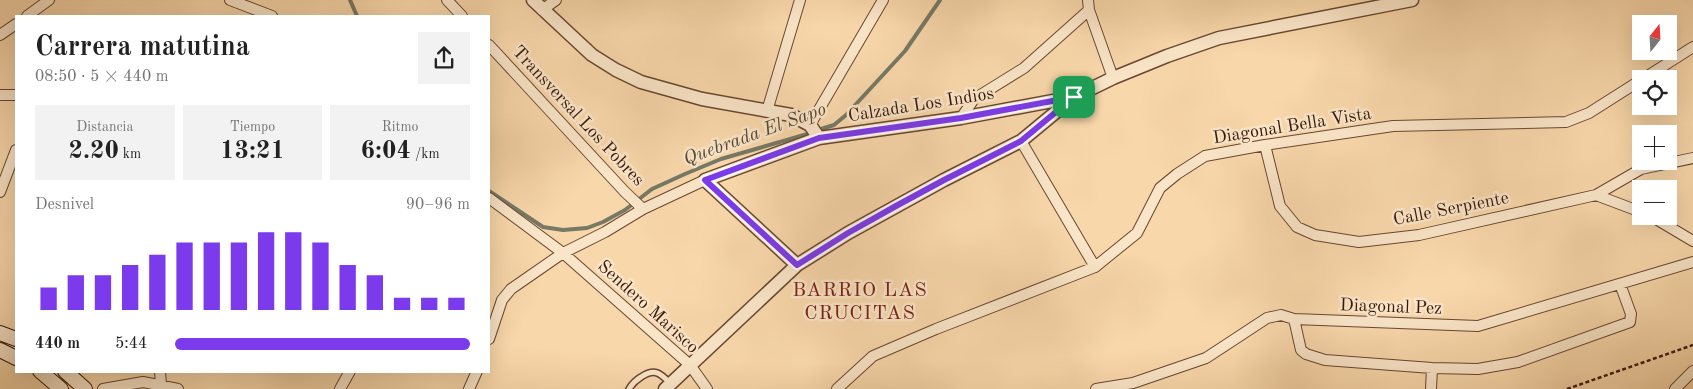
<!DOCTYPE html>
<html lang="es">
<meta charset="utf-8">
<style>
:root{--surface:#fff;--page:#f2f2f2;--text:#222;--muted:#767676;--accent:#7c3aed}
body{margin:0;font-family:"Old Standard TT",serif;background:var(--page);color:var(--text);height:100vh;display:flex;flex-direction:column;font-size:19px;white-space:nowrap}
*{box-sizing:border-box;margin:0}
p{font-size:16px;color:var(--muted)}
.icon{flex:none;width:28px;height:28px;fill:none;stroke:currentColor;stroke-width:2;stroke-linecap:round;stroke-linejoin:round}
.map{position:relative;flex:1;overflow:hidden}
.panel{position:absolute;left:15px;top:15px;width:475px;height:358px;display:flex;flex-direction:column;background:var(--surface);border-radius:0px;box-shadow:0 5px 20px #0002}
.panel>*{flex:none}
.needle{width:32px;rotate:18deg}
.buttons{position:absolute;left:1632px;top:15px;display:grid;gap:10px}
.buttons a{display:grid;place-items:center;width:45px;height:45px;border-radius:0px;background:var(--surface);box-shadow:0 5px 20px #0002;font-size:25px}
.pin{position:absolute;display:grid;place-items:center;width:42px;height:42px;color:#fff;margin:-21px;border-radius:10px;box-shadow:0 2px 8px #0006}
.round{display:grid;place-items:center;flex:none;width:52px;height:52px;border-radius:0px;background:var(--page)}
.summary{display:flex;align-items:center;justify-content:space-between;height:85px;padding:0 20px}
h1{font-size:28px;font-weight:700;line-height:38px}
.metrics{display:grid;grid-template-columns:repeat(3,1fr);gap:8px;height:85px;padding:5px 20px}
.metrics div{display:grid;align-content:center;border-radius:0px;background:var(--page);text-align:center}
.metrics b{font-size:25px;font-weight:700}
.metrics small{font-size:14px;font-weight:400}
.metrics p{font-size:14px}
.chart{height:140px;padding:10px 20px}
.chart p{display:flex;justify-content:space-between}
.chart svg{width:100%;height:90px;margin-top:5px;stroke:var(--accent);stroke-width:6}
ul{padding:0 20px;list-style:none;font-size:16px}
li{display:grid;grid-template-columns:80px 60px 1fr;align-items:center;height:38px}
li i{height:12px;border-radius:6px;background:var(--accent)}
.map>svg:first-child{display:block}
</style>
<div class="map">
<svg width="1693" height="389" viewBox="0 0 1693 389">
<rect width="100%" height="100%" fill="#f8d7aa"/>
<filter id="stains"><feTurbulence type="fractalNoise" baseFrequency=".004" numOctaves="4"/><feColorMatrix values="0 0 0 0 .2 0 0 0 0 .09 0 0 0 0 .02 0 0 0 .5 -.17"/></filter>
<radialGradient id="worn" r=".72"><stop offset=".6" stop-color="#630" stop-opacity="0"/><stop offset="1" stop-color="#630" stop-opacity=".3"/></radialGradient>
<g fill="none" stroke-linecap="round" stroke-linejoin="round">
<path stroke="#767966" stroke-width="4" d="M350 0 357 16
M818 130 834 125 846 115 905 51 940 0
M489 191 543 227 563 230 587 228 603 222 625 210 652 189 685 174 721 159 811 133"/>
<g stroke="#684732" stroke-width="8">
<path id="service" d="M629 389C632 384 636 380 641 377 655 368 660 373 670 383"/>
</g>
<g stroke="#684732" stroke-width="12">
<path id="minor" d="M230 0 272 16
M447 0 462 16
M1088 0 1089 10 1113 78
M542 10 556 0
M27 16 49 0
M0 35 16 24
M489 45 625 192 643 209
M1643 79 1693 47
M0 95H16
M767 111 800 0
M961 118 974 99 1024 68 1089 10
M810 125 883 0
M1021 141 1095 267
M1265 145 1280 206 1297 227 1315 235 1359 242 1419 235 1596 195 1641 169 1693 158
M0 192 16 150
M1596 195 1641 212
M489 198 563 253 690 365 707 389
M1651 216 1693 241
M1294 319 1301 350 1306 354 1325 360 1432 368 1478 369 1518 362 1630 322 1631 314 1620 284
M489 339 502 300 511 289 563 253 605 232 643 209 705 180
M160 371 161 386
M103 389 143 382 178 389
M340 389 350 371
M469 389 477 371
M837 389 873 356 936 329 1095 267 1137 233 1160 188 1177 174 1205 156 1265 145 1393 126 1566 122 1589 113 1641 80
M1096 389 1133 383 1206 358 1267 318 1281 315 1294 319 1478 326 1693 262
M1431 389 1432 368
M1675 389 1693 371"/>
</g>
<g stroke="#684732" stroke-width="15">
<path id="tertiary" d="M533 0 592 55 616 70 641 82 702 99 791 115 810 125 819 138
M797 265 705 180 819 138 961 118 1074 97 1113 78 1167 56 1219 38 1412 0
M665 389 797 265 848 233 944 180 1021 141 1073 98"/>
</g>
<g stroke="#38170a" stroke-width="16">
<path id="secondary" d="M0 333 16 339
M0 350 16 358
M40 371 61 389
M65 371 85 389"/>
</g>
<path stroke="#38170a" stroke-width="2.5" stroke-dasharray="4 2.5" stroke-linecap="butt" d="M1567 389 1693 345"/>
<use href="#service" stroke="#fae5c8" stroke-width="5"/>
<use href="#minor" stroke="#fae5c8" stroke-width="10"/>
<use href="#tertiary" stroke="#fae5c8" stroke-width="12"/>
<use href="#secondary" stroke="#fae5c8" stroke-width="14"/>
</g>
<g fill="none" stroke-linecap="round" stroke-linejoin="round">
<g stroke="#fff" stroke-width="10">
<path id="route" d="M1074 97 1021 141 944 180 896 206 848 233 797 265 705 180 819 138 961 118Z"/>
</g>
<use href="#route" stroke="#7c3aed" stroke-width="6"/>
</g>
<g text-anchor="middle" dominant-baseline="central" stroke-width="5" stroke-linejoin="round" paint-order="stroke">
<g font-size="18" fill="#38170a" stroke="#fae5c8">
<text transform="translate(921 105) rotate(-9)">Calzada Los Indios</text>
<text transform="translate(578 116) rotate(47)">Transversal Los Pobres</text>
<text transform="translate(1292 126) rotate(-9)">Diagonal Bella Vista</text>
<text transform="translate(1451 209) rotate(-11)">Calle Serpiente</text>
<text transform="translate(648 307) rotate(42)">Sendero Marisco</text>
<text transform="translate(1391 307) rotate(2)">Diagonal Pez</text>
</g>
<g font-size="19" font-style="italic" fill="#574838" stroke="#fae5c8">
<text transform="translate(755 135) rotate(-20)">Quebrada El Sapo</text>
</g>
<g font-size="20" letter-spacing="1" fill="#7a1f14" stroke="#fae5c8">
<text x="860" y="291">BARRIO LAS<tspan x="860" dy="23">CRUCITAS</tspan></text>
</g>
</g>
<rect width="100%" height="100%" filter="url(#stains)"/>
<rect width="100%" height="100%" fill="url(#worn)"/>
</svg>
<div class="buttons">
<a><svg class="needle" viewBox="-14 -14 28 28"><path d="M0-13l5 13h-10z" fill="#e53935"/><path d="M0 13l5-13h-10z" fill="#767676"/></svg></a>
<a><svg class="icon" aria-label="locate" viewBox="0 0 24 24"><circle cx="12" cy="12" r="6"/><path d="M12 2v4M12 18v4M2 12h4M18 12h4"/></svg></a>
<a>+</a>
<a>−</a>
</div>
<div class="pin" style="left:1074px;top:97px;background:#1e9e55"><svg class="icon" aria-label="arrive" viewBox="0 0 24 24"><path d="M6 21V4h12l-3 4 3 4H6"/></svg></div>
<section class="panel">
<div class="summary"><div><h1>Carrera matutina</h1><p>08:50 · 5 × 440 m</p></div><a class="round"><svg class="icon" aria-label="share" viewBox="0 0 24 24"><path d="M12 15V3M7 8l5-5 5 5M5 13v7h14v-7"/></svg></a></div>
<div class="metrics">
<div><p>Distancia</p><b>2.20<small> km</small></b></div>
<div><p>Tiempo</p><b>13:21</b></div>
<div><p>Ritmo</p><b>6:04<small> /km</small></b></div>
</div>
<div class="chart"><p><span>Desnivel</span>90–96 m</p>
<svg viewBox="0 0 160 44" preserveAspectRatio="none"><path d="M5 44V33M15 44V27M25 44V27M35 44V22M45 44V17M55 44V11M65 44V11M75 44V11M85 44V6M95 44V6M105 44V11M115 44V22M125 44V27M135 44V38M145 44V38M155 44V38"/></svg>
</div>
<ul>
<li><b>440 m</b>5:44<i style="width:100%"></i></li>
</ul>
</section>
</div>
